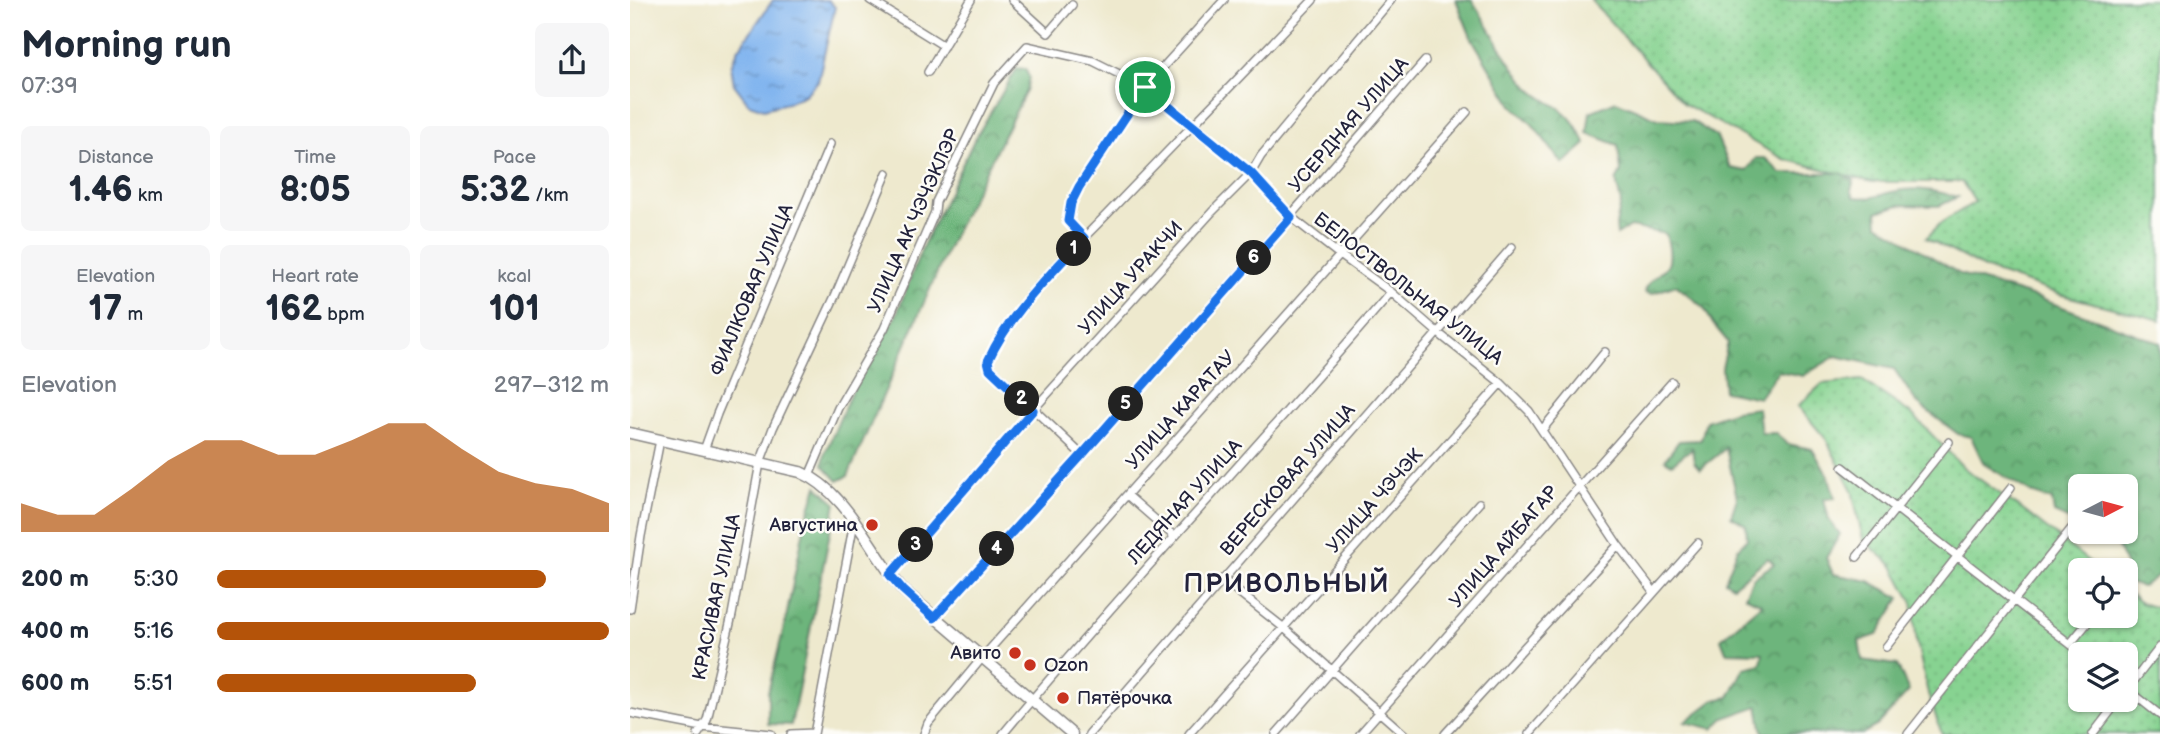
<!DOCTYPE html>
<meta charset="utf-8">
<style>
:root{--surface:#fff;--page:#f6f6f7;--text:#1f2937;--muted:#747a83;--accent:#b45309}
body{margin:0;font-family:"Balsamiq Sans",sans-serif;background:var(--page);color:var(--text);height:100vh;display:flex;flex-direction:column;font-size:26px;white-space:nowrap}
*{box-sizing:border-box;margin:0}
p{font-size:23px;color:var(--muted)}
.icon{flex:none;width:38px;height:38px;fill:none;stroke:currentColor;stroke-width:2;stroke-linecap:round;stroke-linejoin:round}
.map{position:relative;flex:1;overflow:hidden}
.side{display:flex;flex-direction:column;background:var(--surface);width:630px}
.side>*{flex:none}
.needle{width:46px;rotate:84deg}
.buttons{position:absolute;left:1438px;top:474px;display:grid;gap:14px}
.buttons a{display:grid;place-items:center;width:70px;height:70px;border-radius:10px;background:var(--surface);box-shadow:0 2px 5px #0004;font-size:35px}
.pin{position:absolute;display:grid;place-items:center;width:60px;height:60px;color:#fff;margin:-30px;border:4px solid #fff;border-radius:50%;box-shadow:0 2px 7px #0007}
.km{position:absolute;width:35px;height:35px;margin:-18px;border-radius:50%;background:#222;color:#fff;font-size:19px;line-height:35px;text-align:center}
.round{display:grid;place-items:center;flex:none;width:74px;height:74px;border-radius:10px;background:var(--page)}
.overview{display:flex;align-items:center;justify-content:space-between;height:119px;padding:0 21px}
h1{font-size:38px;font-weight:600;line-height:52px}
.metrics{display:grid;grid-template-columns:repeat(3,1fr);gap:10px;height:119px;padding:7px 21px}
.metrics div{display:grid;align-content:center;border-radius:10px;background:var(--page);text-align:center}
.metrics b{font-size:35px;font-weight:600}
.metrics small{font-size:19px;font-weight:400}
.metrics p{font-size:19px}
.chart{height:196px;padding:14px 21px}
.chart p{display:flex;justify-content:space-between}
.chart svg{width:100%;height:126px;margin-top:7px;fill:var(--accent);opacity:.7}
ul{padding:0 21px;list-style:none;font-size:23px}
li{display:grid;grid-template-columns:112px 84px 1fr;align-items:center;height:52px}
li i{height:18px;border-radius:9px;background:var(--accent)}
main{display:flex;flex:1;min-height:0}
.map>svg:first-child{display:block}
</style>
<main>
<section class="side">
<div class="overview"><div><h1>Morning run</h1><p>07:39</p></div><a class="round"><svg class="icon" aria-label="share" viewBox="0 0 24 24"><path d="M12 15V3M7 8l5-5 5 5M5 13v7h14v-7"/></svg></a></div>
<div class="metrics">
<div><p>Distance</p><b>1.46<small> km</small></b></div>
<div><p>Time</p><b>8:05</b></div>
<div><p>Pace</p><b>5:32<small> /km</small></b></div>
</div>
<div class="metrics">
<div><p>Elevation</p><b>17<small> m</small></b></div>
<div><p>Heart rate</p><b>162<small> bpm</small></b></div>
<div><p>kcal</p><b>101</b></div>
</div>
<div class="chart"><p><span>Elevation</span>297–312 m</p>
<svg viewBox="0 0 160 44" preserveAspectRatio="none"><path d="M0 44V34L10 38L20 38L30 29L40 19L50 12L60 12L70 17L80 17L90 12L100 6L110 6L120 15L130 23L140 27L150 29L160 34V44z"/></svg>
</div>
<ul>
<li><b>200 m</b>5:30<i style="width:84%"></i></li>
<li><b>400 m</b>5:16<i style="width:100%"></i></li>
<li><b>600 m</b>5:51<i style="width:66%"></i></li>
</ul>
</section>
<div class="map">
<svg width="1530" height="734" viewBox="0 0 1530 734">
<defs>
<pattern id="green-dots" width="8" height="8" patternUnits="userSpaceOnUse" patternTransform="scale(1.75)"><rect width="8" height="8" fill="#87d391"/><path d="M2 2h.1M6 6h.1" fill="none" stroke="#74b57e" stroke-width="1.8" stroke-linecap="round"/></pattern>
<pattern id="forest-crowns" width="20" height="18" patternUnits="userSpaceOnUse" patternTransform="scale(1.75)"><rect width="20" height="18" fill="#6db57b"/><path d="M2 6a3 3 0 1 1 6 0M12 15a3 3 0 1 1 6 0" fill="none" stroke="#599366"/></pattern>
<pattern id="water-ripples" width="26" height="14" patternUnits="userSpaceOnUse" patternTransform="scale(1.75)"><rect width="26" height="14" fill="#82b5ef"/><path d="M2 4q2-2 4 0t4 0M15 11q2-2 4 0t4 0" fill="none" stroke="#6a93c3"/></pattern>
</defs>
<rect width="100%" height="100%" fill="#fdfcf7"/>
<filter id="ink" filterUnits="userSpaceOnUse"><feTurbulence type="fractalNoise" baseFrequency=".0143" numOctaves="2"/><feDisplacementMap in="SourceGraphic" scale="14" xChannelSelector="R" yChannelSelector="G"/><feConvolveMatrix kernelMatrix="1 2 1 2 8 2 1 2 1" color-interpolation-filters="sRGB"/></filter>
<filter id="wash" filterUnits="userSpaceOnUse"><feTurbulence type="fractalNoise" baseFrequency=".00686" numOctaves="4" result="noise"/><feDisplacementMap in="SourceGraphic" scale="28" xChannelSelector="R" yChannelSelector="G"/><feGaussianBlur stdDeviation="1.57" result="paint"/><feColorMatrix in="noise" values="0 0 0 0 0 0 0 0 0 0 0 0 0 0 0 0 0 1.4 0 .05"/><feComposite in="paint" operator="in"/></filter>
<g filter="url(#wash)">
<rect width="100%" height="100%" fill="#eee9ce"/>
<path fill="url(#green-dots)" stroke="#547a66" stroke-width="2" fill-rule="evenodd" d="M961 0H1530V320L1432 295 1356 269 1296 238 1312 222 1345 202 1332 182H1242L1154 159 1053 103Z
M1232 380 1283 415 1334 468 1394 511 1470 570H1451V616H1496V591L1511 603 1530 609V734H1312L1298 694 1287 643 1282 601 1263 566 1233 540 1222 490 1196 439 1168 406 1192 384ZM1451 654H1496V700H1451Z"/>
<path fill="url(#forest-crowns)" stroke="#486c5b" stroke-width="2" d="M826 0H842C861 29 876 61 899 87 907 96 916 100 926 106 941 115 948 129 956 144L933 164 902 124 882 105 841 37Z
M387 68 395 69 399 77 396 91 324 234 218 476 208 481 193 465 195 453 227 379 266 316 292 248 343 142Z
M986 101 1028 119 1062 121 1087 137 1100 168 1116 171 1126 158H1135L1151 173H1211L1224 180 1221 190 1224 197C1245 199 1244 196 1262 192 1285 186 1306 191 1328 197L1309 206 1269 205 1247 212 1248 224 1330 274 1408 298 1530 343V574L1512 587 1498 583 1495 562 1480 532H1496V486H1451V525L1424 513 1422 500 1404 494 1354 464 1341 437 1328 434 1287 403 1264 369 1206 356 1173 376 1148 371 1129 398 1094 391 1092 368 1098 342 1083 324 1074 308 1046 285 1021 294 1015 292C1017 278 1032 275 1038 264 1042 256 1038 242 1036 234L1000 227 987 235 986 225 991 203 986 181 991 172 988 145 957 133 960 112Z
M1128 408 1131 433H1146L1157 444 1182 449 1198 475 1205 498 1194 499 1199 520 1210 534 1196 558 1203 574 1239 581 1270 598 1247 635 1229 641 1232 660 1267 665 1279 691 1248 725 1232 734 1133 733 1128 706 1094 718 1083 729 1055 722 1084 700 1099 697 1114 668 1131 664 1133 653 1096 652 1091 639 1132 604 1115 596 1123 578 1144 564 1138 558 1103 586 1095 581 1108 548 1117 539 1116 525 1101 516 1107 498 1096 448 1070 469 1064 462 1062 448 1042 464 1035 460 1049 441 1071 440 1076 421 1105 411Z
M187 486 206 503 161 725 138 724V692L155 623 174 528Z"/>
<path fill="url(#water-ripples)" stroke="#526c95" stroke-width="2" d="M143 0H198L205 7 188 81 175 95 157 103 134 109 119 104 104 84 101 66 108 50Z"/>
</g>
<g filter="url(#ink)">
<g fill="none" stroke-linecap="round" stroke-linejoin="round">
<g stroke="#888684" stroke-width="10">
<path id="street" d="M240 0 314 46
M382 0 418 33 442 5
M298 72 341 0
M454 238 438 221 441 203 449 187 515 87 594 0
M912 430 975 352
M74 450 87 414 200 144
M452 455 361 369 358 361C384 303 438 255 482 209 549 139 617 70 683 0
M1213 467 1453 654
M179 476 208 408 254 329 305 212 306 202 364 83 397 46 463 61 515 87 621 173 661 217 710 255 761 292 807 332 871 383 899 411 988 545 1024 592
M497 495 544 536
M1227 557 1319 442
M260 575 403 410 582 212 621 173 631 156 761 0
M592 579 654 628 774 734
M0 609 11 536 30 440
M304 618 452 455 795 61
M1440 644 1463 616
M1256 647 1381 488
M1496 688 1530 715
M1496 691 1530 647
M0 713 72 727 141 734
M68 734 77 720 102 615 130 463 143 428 205 296 257 173
M161 734 184 733
M184 734 224 522
M294 734 298 723 352 658 837 112
M373 734C499 583 634 441 761 292
M459 734 882 247
M559 734 871 383
M646 734 849 503
M730 734 1042 382
M815 734 988 545
M899 734 1068 543
M1278 734 1441 529
M1463 734 1489 700"/>
</g>
<g stroke="#888684" stroke-width="13">
<path id="secondary" d="M0 433 170 472C217 491 241 553 273 590L442 734"/>
</g>
<use href="#street" stroke="#fff" stroke-width="7"/>
<use href="#secondary" stroke="#fff" stroke-width="10"/>
</g>
</g>
<g fill="none" stroke-linecap="round" stroke-linejoin="round" filter="url(#ink)">
<g stroke="#fff" stroke-width="14">
<path id="route" d="M515 87 621 173 661 217 452 455 304 618 273 590 260 575 403 410 360 369 358 361C380 313 418 277 454 238L438 221 441 203 449 187Z"/>
</g>
<use href="#route" stroke="#1a73e8" stroke-width="9"/>
</g>
<g fill="#c8321e" stroke="#fdfcf7" stroke-width="2.5">
<circle cx="242" cy="525" r="7"/>
<circle cx="385" cy="653" r="7"/>
<circle cx="400" cy="665" r="7"/>
<circle cx="433" cy="698" r="7"/>
</g>
<g text-anchor="middle" dominant-baseline="central" stroke-width="5" stroke-linejoin="round" paint-order="stroke">
<g font-size="19" fill="#22223b" stroke="#fdfcf7">
<text transform="translate(719 125) rotate(-49)">УСЕРДНАЯ УЛИЦА</text>
<text transform="translate(284 221) rotate(-66)">УЛИЦА АК ЧЭЧЭКЛЭР</text>
<text transform="translate(501 278) rotate(-48)">УЛИЦА УРАКЧИ</text>
<text transform="translate(778 289) rotate(38)">БЕЛОСТВОЛЬНАЯ УЛИЦА</text>
<text transform="translate(122 290) rotate(-67)">ФИАЛКОВАЯ УЛИЦА</text>
<text transform="translate(551 410) rotate(-48)">УЛИЦА КАРАТАУ</text>
<text transform="translate(658 480) rotate(-49)">ВЕРЕСКОВАЯ УЛИЦА</text>
<text transform="translate(745 501) rotate(-48)">УЛИЦА ЧЭЧЭК</text>
<text transform="translate(555 502) rotate(-48)">ЛЕДЯНАЯ УЛИЦА</text>
<text transform="translate(874 547) rotate(-49)">УЛИЦА АЙБАГАР</text>
<text transform="translate(87 597) rotate(-78)">КРАСИВАЯ УЛИЦА</text>
</g>
<g font-size="19" fill="#22223b" stroke="#fdfcf7" text-anchor="end">
<text x="228" y="525">Августина</text>
<text x="371" y="653">Авито</text>
<text x="414" y="665" text-anchor="start">Ozon</text>
<text x="447" y="698" text-anchor="start">Пятёрочка</text>
</g>
<g font-size="26" font-weight="bold" letter-spacing="2" fill="#22223b" stroke="#fdfcf7">
<text x="657" y="584">ПРИВОЛЬНЫЙ</text>
</g>
</g>
</svg>
<div class="buttons">
<a><svg class="needle" viewBox="-14 -14 28 28"><path d="M0-13l5 13h-10z" fill="#e53935"/><path d="M0 13l5-13h-10z" fill="#747a83"/></svg></a>
<a><svg class="icon" aria-label="locate" viewBox="0 0 24 24"><circle cx="12" cy="12" r="6"/><path d="M12 2v4M12 18v4M2 12h4M18 12h4"/></svg></a>
<a><svg class="icon" aria-label="layers" viewBox="0 0 24 24"><path d="M12 4l9 5-9 5-9-5zM3 14l9 5 9-5"/></svg></a>
</div>
<div class="pin" style="left:515px;top:87px;background:#1e9e55"><svg class="icon" aria-label="arrive" viewBox="0 0 24 24"><path d="M6 21V4h12l-3 4 3 4H6"/></svg></div>
<b class="km" style="left:444px;top:249px">1</b>
<b class="km" style="left:392px;top:399px">2</b>
<b class="km" style="left:286px;top:545px">3</b>
<b class="km" style="left:367px;top:549px">4</b>
<b class="km" style="left:496px;top:404px">5</b>
<b class="km" style="left:624px;top:258px">6</b>
</div>
</main>
